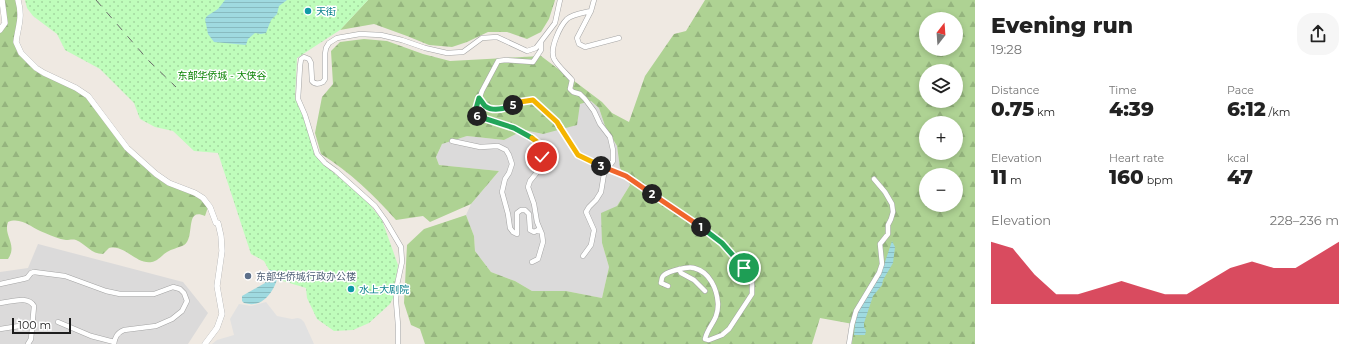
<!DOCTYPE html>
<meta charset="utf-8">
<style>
:root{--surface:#fff;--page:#f6f6f6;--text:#222;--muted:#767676;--accent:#ca001c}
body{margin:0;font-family:Montserrat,"Noto Sans SC",sans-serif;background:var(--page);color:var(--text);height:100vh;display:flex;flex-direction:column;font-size:15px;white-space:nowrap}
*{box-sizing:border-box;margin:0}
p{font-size:13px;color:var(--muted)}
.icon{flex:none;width:22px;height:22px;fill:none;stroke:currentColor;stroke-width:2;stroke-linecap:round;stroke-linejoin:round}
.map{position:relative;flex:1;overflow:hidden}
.panel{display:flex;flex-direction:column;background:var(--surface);width:380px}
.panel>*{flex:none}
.needle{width:26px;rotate:17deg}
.fabs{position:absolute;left:919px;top:12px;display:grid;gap:8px}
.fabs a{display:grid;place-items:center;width:44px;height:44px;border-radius:50%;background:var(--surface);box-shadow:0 2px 6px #0003;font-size:20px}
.scale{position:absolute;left:12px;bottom:10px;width:59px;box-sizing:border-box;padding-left:4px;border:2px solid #1d1d1d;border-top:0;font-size:11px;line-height:14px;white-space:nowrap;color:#1d1d1d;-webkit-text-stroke:3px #fff;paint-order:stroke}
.pin{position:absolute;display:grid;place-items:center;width:34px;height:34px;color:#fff;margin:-17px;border:2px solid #fff;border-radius:50%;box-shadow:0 1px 4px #0007}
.km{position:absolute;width:20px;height:20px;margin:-10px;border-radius:50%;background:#222;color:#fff;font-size:11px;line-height:20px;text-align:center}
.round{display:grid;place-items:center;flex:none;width:42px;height:42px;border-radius:16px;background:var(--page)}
.overview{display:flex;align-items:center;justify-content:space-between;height:68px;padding:0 16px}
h1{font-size:22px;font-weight:800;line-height:30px}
.figures{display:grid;grid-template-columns:repeat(3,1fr);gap:6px;height:68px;padding:4px 16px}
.figures div{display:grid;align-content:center}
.figures b{font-size:20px;font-weight:800}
.figures small{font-size:11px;font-weight:400}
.figures p{font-size:11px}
.chart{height:112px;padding:8px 16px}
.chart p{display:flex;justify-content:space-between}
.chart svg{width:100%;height:72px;margin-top:4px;fill:var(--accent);opacity:.7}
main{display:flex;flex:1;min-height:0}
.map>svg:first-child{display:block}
</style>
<main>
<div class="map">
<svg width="975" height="344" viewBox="0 0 975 344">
<defs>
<pattern id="forest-firs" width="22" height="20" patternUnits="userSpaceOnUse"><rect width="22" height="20" fill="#aed293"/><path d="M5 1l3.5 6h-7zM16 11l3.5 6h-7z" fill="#95b47e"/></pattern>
<pattern id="park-dots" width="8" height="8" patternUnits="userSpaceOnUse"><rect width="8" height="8" fill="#bffdbb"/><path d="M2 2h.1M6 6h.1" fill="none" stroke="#a4d8a0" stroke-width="1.8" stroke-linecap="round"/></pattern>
<pattern id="water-rules" width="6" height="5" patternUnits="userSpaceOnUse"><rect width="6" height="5" fill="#9fdae0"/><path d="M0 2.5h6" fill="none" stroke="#88bbc0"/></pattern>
</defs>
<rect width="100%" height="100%" fill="#efe9e2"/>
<path fill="#dbdada" d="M591 101 599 108 605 126 617 146 620 168 630 185 617 206 602 243 609 267 602 298 566 291H532L515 281 491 272 475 251 474 236 466 215 471 204 499 171 439 165 436 157 442 144 467 136 504 140 524 130 543 134 580 104Z
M38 244 183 282 208 313 188 344H0V272L28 268Z"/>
<path fill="url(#forest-firs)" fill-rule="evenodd" d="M4 0H17L18 15 14 42 18 53 34 70 42 75 71 88 87 97 124 147 159 179 195 196 203 201 208 207 205 216C183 206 197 241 182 246 177 248 172 249 167 252 162 255 158 261 152 262 136 265 125 244 109 248L103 254C91 254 86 244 76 240 72 239 70 240 66 240 59 239 52 236 45 233 33 229 21 216 8 222 3 236 18 244 8 259H0V33L6 26 7 23Z
M368 0H555L549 19 541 32 527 39 507 32H488L467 42 452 47 429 45 407 36 374 24 340 30Z
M705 0H975V344H852L853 324 820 318 812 344H425L420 329 411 325 404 303 407 245 424 229 466 215 474 236 475 251 491 272 515 281 532 291H566L602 298 609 267 602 243 601 213 617 206 630 185 620 168 617 146 605 126 599 108 591 101 580 104 577 125 543 134 524 130 504 140 467 136 442 144 436 157 439 165 499 171 471 204 430 222 423 216 396 220C374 195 350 172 321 154L315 133 322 97 333 84 331 51 340 42 364 39 387 41 423 54 450 61 541 56 602 102 612 113 629 122 645 76 674 34 686 31ZM926 19H956V49H926ZM926 71H956V101H926ZM926 123H956V153H926ZM926 175H956V205H926Z"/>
<path fill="url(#park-dots)" d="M25 0H368L340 30 297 58 295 97 301 107 319 160 366 200 382 220 398 265 393 298 390 304 369 323 353 330 334 331 317 319 307 298 306 288 283 281 269 270 264 261 251 254 218 153 194 151 173 131 155 127 140 119 134 103 100 69 65 50 57 34 33 16 27 8Z"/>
<path fill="#e1e1e1" d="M266 302 277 316 292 319 298 318 301 319 304 322 314 344H212L217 340 234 335 230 319 239 304 251 306Z"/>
<path fill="url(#water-rules)" d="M225 0H287L279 6 277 14 271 20 266 33 261 34 255 33 248 39 246 45 214 42 208 34 205 19 207 16 218 9Z
M892 241 895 247 893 263 883 280 882 285 873 296 864 323V327L866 331 865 335H854L856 316 884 265Z
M270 270 276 271 279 273C275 290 264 309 244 303L242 301V296L265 283Z"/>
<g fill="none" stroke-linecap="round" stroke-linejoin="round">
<g stroke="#a4a4a4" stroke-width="5.5">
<path id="minor" d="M591 11 577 38 579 44 585 47 619 38
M479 98 485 106 495 110 504 109 520 102 533 100 557 122 578 155 606 169 627 177 699 225 722 243 744 268 752 281V294L729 329 722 335 709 340 705 339C708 325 718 322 718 304 717 289 710 272 694 268 688 266 669 271 664 275 661 277 662 280 661 283L668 286
M452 141 480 147 498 146 506 150 509 155 512 164 509 173 505 179 502 192 508 214 510 228 513 232 517 234V213L521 210H525L529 214 530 230 534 232 540 229
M583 256 591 245 594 230 586 212 589 207 596 200 601 192 604 174 613 161V150L610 137 600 124 594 111 585 99 580 94 573 92 570 89 572 80C566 73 558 66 554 59 549 49 560 26 567 19 573 14 583 13 591 11L594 0
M532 262 538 259 543 242 542 234 537 222 534 204 528 187 530 181 542 166V157L546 149C527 130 503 123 478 116L475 112 482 91 498 61 506 60 533 62 541 50V42
M679 269 681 273 694 280 705 291
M0 284 23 279 27 278 31 273 34 272 65 276 106 291 120 294H154L173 287 180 289 184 293 187 301 182 311 172 319 156 326 124 330C117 333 115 337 114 344
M0 303C11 302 28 295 34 306L31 339 28 344
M58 322 91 336 114 342
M0 329 32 324
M398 344V325L396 301 397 285 402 262 401 247 385 220 375 206 336 171 325 163 317 154 305 115 298 99 300 66 301 59 304 57 309 59 311 63 312 81C315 85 319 84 323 82L325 79V54L326 48 329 43 337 38 360 34 381 35 402 40 425 48 447 53 463 52 482 38 497 37 527 51 536 48 555 23 560 0
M849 344 852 325 856 311 879 273 882 264 880 244 888 234V225L891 219 893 212 892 204 885 192 874 179"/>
</g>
<g stroke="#a4a4a4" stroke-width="6">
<path id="tertiary" d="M18 0C23 18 18 26 16 42L21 53 36 68 44 73 76 88 88 96 127 148 156 174 169 183 195 193 203 198 210 207 216 223H218L221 236 222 251 217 286 222 314 217 328 205 344
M0 30 5 23 2 0"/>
</g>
<use href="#minor" stroke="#fff" stroke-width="4.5"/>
<use href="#tertiary" stroke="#fff" stroke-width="5.5"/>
<path stroke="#6b6b6b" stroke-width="1" stroke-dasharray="8 8" stroke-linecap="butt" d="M96 0 149 61 176 87"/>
</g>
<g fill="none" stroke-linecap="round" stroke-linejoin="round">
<g stroke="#fff" stroke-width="8">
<path id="split-1" d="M701 227 722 243 744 268"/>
</g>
<g stroke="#fff" stroke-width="8">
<path id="split-2" d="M652 194 701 227"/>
</g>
<g stroke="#fff" stroke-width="8">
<path id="split-3" d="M601 166 626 176 652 194"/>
</g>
<g stroke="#fff" stroke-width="8">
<path id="split-4" d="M560 127 578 155 601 166"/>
</g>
<g stroke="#fff" stroke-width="8">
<path id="split-5" d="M513 105 520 102 533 100 557 122 560 127"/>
</g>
<g stroke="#fff" stroke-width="8">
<path id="split-6" d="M477 116 475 112 479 98C481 100 483 104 485 106 493 112 504 109 513 105"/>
</g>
<g stroke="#fff" stroke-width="8">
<path id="split-7" d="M477 116 514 128 532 138"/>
</g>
<g stroke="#fff" stroke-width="8">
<path id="split-8" d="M532 138 546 149 542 157"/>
</g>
<use href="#split-1" stroke="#22a559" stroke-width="5"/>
<use href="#split-2" stroke="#f0652b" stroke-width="5"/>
<use href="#split-3" stroke="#f0652b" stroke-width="5"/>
<use href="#split-4" stroke="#f5b400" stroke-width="5"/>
<use href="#split-5" stroke="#f5b400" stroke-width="5"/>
<use href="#split-6" stroke="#22a559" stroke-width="5"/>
<use href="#split-7" stroke="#22a559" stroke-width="5"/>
<use href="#split-8" stroke="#f5b400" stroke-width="5"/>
</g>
<g fill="#0f9aa8" stroke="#fff" stroke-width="1.5">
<circle cx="308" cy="11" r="4"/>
<circle cx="351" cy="289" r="4"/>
</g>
<circle fill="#5c6f8a" stroke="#fff" stroke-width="1.5" cx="248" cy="276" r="4"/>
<g text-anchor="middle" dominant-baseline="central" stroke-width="3" stroke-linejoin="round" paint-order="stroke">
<g font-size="10" fill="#0d838f" stroke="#fff" text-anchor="start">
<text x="316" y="11">天街</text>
<text x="359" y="289">水上大剧院</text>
</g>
<g font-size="10" fill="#0a8303" stroke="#fff">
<text x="222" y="75">东部华侨城 - 大侠谷</text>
</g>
<g font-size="10" fill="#4e5e75" stroke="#fff" text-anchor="start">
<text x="256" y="276">东部华侨城行政办公楼</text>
</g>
</g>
</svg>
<div class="fabs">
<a><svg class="needle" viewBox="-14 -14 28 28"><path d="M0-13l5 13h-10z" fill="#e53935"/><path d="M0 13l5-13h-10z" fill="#767676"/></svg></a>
<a><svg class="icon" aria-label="layers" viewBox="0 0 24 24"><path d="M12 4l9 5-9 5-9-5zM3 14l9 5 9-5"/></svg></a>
<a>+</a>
<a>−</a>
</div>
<div class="scale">100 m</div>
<div class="pin" style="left:744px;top:268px;background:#1e9e55"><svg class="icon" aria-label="arrive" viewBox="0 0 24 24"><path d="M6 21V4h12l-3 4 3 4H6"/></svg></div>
<div class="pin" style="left:542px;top:157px;background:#d93025"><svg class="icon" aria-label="check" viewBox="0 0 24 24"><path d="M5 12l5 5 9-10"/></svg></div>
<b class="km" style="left:701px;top:227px">1</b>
<b class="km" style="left:652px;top:194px">2</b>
<b class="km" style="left:601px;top:166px">3</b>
<b class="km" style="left:513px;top:105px">5</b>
<b class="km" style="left:477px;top:116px">6</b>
</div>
<section class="panel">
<div class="overview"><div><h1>Evening run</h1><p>19:28</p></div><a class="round"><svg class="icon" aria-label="share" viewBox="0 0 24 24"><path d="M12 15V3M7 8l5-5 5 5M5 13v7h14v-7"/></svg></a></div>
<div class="figures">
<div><p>Distance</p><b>0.75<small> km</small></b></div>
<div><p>Time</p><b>4:39</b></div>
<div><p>Pace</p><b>6:12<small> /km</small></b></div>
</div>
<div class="figures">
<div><p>Elevation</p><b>11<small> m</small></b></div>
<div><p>Heart rate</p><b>160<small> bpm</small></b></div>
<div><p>kcal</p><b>47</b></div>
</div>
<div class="chart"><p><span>Elevation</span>228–236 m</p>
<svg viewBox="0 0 160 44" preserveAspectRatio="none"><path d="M0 44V6L10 10L20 26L30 38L40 38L50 34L60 30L70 34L80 38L90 38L100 30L110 22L120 18L130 22L140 22L150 14L160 6V44z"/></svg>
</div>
</section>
</main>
